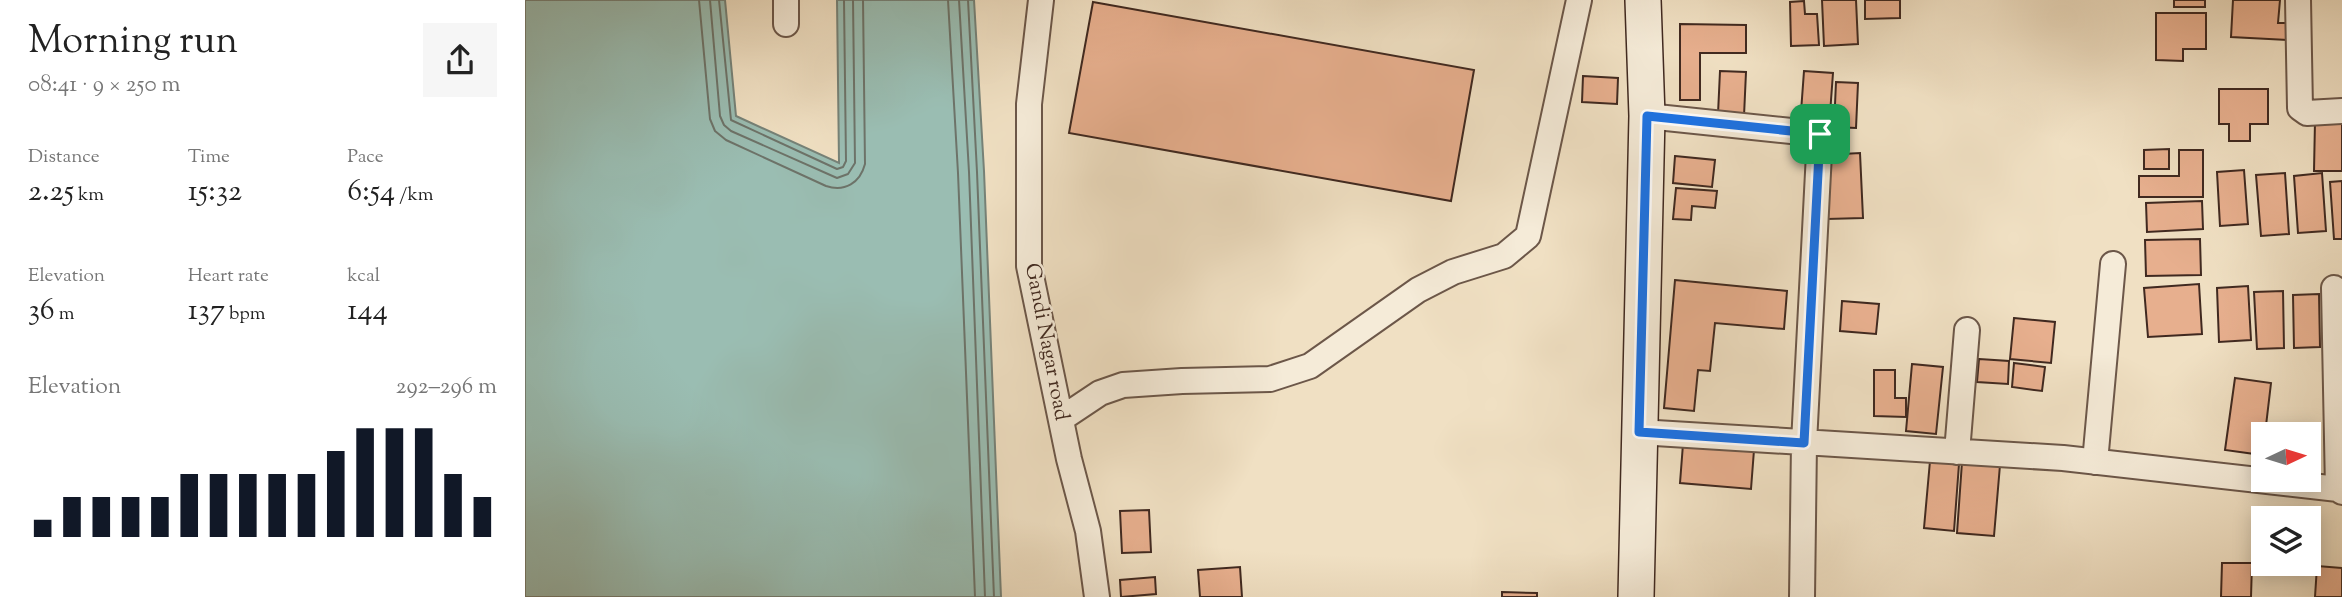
<!DOCTYPE html>
<meta charset="utf-8">
<style>
:root{--surface:#fff;--page:#f6f6f6;--text:#222;--muted:#767676;--accent:#111827}
body{margin:0;font-family:"Sorts Mill Goudy",serif;background:var(--page);color:var(--text);height:100vh;display:flex;flex-direction:column;font-size:26px;white-space:nowrap}
*{box-sizing:border-box;margin:0}
p{font-size:23px;color:var(--muted)}
.icon{flex:none;width:38px;height:38px;fill:none;stroke:currentColor;stroke-width:2;stroke-linecap:round;stroke-linejoin:round}
.map{position:relative;flex:1;overflow:hidden}
.panel{display:flex;flex-direction:column;background:var(--surface);width:525px}
.panel>*{flex:none}
.needle{width:46px;rotate:86deg}
.fabs{position:absolute;left:1726px;top:422px;display:grid;gap:14px}
.fabs a{display:grid;place-items:center;width:70px;height:70px;border-radius:0px;background:var(--surface);box-shadow:0 4px 18px #0003;font-size:35px}
.pin{position:absolute;display:grid;place-items:center;width:60px;height:60px;color:#fff;margin:-30px;border-radius:14px;box-shadow:0 4px 10px #0006}
.round{display:grid;place-items:center;flex:none;width:74px;height:74px;border-radius:0px;background:var(--page)}
.overview{display:flex;align-items:center;justify-content:space-between;height:119px;padding:0 28px}
h1{font-size:38px;font-weight:600;line-height:52px}
.metrics{display:grid;grid-template-columns:repeat(3,1fr);gap:10px;height:119px;padding:7px 28px}
.metrics div{display:grid;align-content:center}
.metrics b{font-size:30px;font-weight:600}
.metrics small{font-size:19px;font-weight:400}
.metrics p{font-size:19px}
.chart{height:196px;padding:14px 28px}
.chart p{display:flex;justify-content:space-between}
.chart svg{width:100%;height:126px;margin-top:7px;stroke:var(--accent);stroke-width:6}
main{display:flex;flex:1;min-height:0}
.map>svg:first-child{display:block}
</style>
<main>
<section class="panel">
<div class="overview"><div><h1>Morning run</h1><p>08:41 · 9 × 250 m</p></div><a class="round"><svg class="icon" aria-label="share" viewBox="0 0 24 24"><path d="M12 15V3M7 8l5-5 5 5M5 13v7h14v-7"/></svg></a></div>
<div class="metrics">
<div><p>Distance</p><b>2.25<small> km</small></b></div>
<div><p>Time</p><b>15:32</b></div>
<div><p>Pace</p><b>6:54<small> /km</small></b></div>
</div>
<div class="metrics">
<div><p>Elevation</p><b>36<small> m</small></b></div>
<div><p>Heart rate</p><b>137<small> bpm</small></b></div>
<div><p>kcal</p><b>144</b></div>
</div>
<div class="chart"><p><span>Elevation</span>292–296 m</p>
<svg viewBox="0 0 160 44" preserveAspectRatio="none"><path d="M5 44V38M15 44V30M25 44V30M35 44V30M45 44V30M55 44V22M65 44V22M75 44V22M85 44V22M95 44V22M105 44V14M115 44V6M125 44V6M135 44V6M145 44V22M155 44V30"/></svg>
</div>
</section>
<div class="map">
<svg width="1817" height="597" viewBox="0 0 1817 597">
<rect width="100%" height="100%" fill="#f0e0c3"/>
<filter id="stains"><feTurbulence type="fractalNoise" baseFrequency=".00286" numOctaves="4"/><feColorMatrix values="0 0 0 0 .2 0 0 0 0 .09 0 0 0 0 .02 0 0 0 .5 -.17"/></filter>
<radialGradient id="worn" r=".72"><stop offset=".6" stop-color="#630" stop-opacity="0"/><stop offset="1" stop-color="#630" stop-opacity=".3"/></radialGradient>
<path fill="#9abdb2" stroke="#768278" stroke-width="2" d="M0 0H200L211 116 314 163 312 0H449L459 171 476 597H0Z"/>
<g fill="none" stroke-linecap="round" stroke-linejoin="round">
<path stroke="#6d7369" stroke-width="2" d="M174 0 185 119 190 131 201 140 301 186C320 192 335 183 340 164L338 0
M185 0 195 116 199 125 206 131 312 178 323 174 330 163 328 0
M194 0 206 120 312 169 318 167 321 161 319 0
M423 0 433 173 450 597
M434 0 444 172 460 597
M443 0 452 172 469 597"/>
</g>
<path fill="#e7af8e" stroke="#402920" stroke-width="2" d="M1297 0H1331L1333 44 1299 46Z
M1340 0H1375V18L1340 19Z
M1649 0H1680V7H1649Z
M1708 0H1755L1753 23H1765L1764 40 1706 37Z
M1279 1 1280 14H1292L1294 45 1266 46 1265 2Z
M568 2 949 70 926 201 544 133Z
M1631 13H1681V49H1658V61L1631 60Z
M1155 24 1221 25V53H1175V100H1155Z
M1195 71 1221 72 1219 116 1193 114Z
M1279 71 1308 73 1305 114 1276 112Z
M1058 76 1093 78 1092 104 1057 102Z
M1311 82 1333 83 1331 128 1309 127Z
M1694 89H1743V124H1725V141H1704V124H1694Z
M1790 121 1817 122V171H1789Z
M1644 149V169H1619V150Z
M1654 150H1678V197H1614V176H1654Z
M1335 153 1338 218 1302 219 1299 155Z
M1150 156 1190 160 1187 187 1148 183Z
M1719 170 1723 224 1695 226 1692 172Z
M1760 173 1764 234 1736 236 1731 175Z
M1797 173 1801 231 1773 233 1769 176Z
M1817 181V239H1809L1805 182Z
M1151 188 1192 191 1190 208 1167 206 1166 220 1148 219Z
M1677 201 1678 229 1622 232 1621 203Z
M1675 239 1676 275 1621 276 1620 240Z
M1150 280 1262 291 1259 329 1190 323 1185 371 1173 370 1169 411 1139 408Z
M1674 284 1677 334 1623 337 1619 288Z
M1723 286 1726 340 1694 342 1692 288Z
M1758 291 1759 348 1732 349 1729 292Z
M1794 294 1795 347 1769 348 1768 295Z
M1317 301 1354 304 1351 334 1315 331Z
M1489 318 1530 322 1526 363 1485 359Z
M1454 359 1484 361 1483 384 1452 382Z
M1489 363 1520 367 1517 391 1487 387Z
M1387 364 1418 367 1411 434 1381 431Z
M1349 370H1370V398H1381V417L1349 416Z
M1710 378 1746 383 1740 434H1738L1737 455 1700 450Z
M1158 444 1229 450 1226 489 1155 483Z
M1405 461 1434 464 1429 531 1399 528Z
M1437 462 1475 465 1469 536 1432 533Z
M624 510 626 552 597 553 595 511Z
M1697 563H1727L1726 597H1696Z
M1792 566 1817 568V597H1790Z
M715 567 717 597H675L673 570Z
M630 577 631 594 596 597 595 580Z
M977 592 1012 593V597H977Z"/>
<g fill="none" stroke-linecap="round" stroke-linejoin="round">
<g stroke="#6c5749" stroke-width="28">
<path id="street" d="M516 0 504 104V266L544 459 563 531 572 597
M1773 0 1775 108 1782 113 1817 111
M261 24V0
M1122 116 1295 134 1279 443 1277 597
M1809 288 1813 489
M536 419 575 393 598 385 657 381 745 379 785 366 893 290 928 272 979 256 1003 236 1054 0
M1114 432 1538 458 1813 489 1817 492
M1432 452 1442 330
M1570 462 1588 264"/>
</g>
<g stroke="#402920" stroke-width="38">
<path id="secondary" d="M1111 597 1122 116 1118 0"/>
</g>
<use href="#street" stroke="#f5ebd8" stroke-width="24"/>
<use href="#secondary" stroke="#f5ebd8" stroke-width="35"/>
</g>
<g fill="none" stroke-linecap="round" stroke-linejoin="round">
<g stroke="#fff" stroke-width="14">
<path id="route" d="M1122 116 1295 134 1279 443 1114 432Z"/>
</g>
<use href="#route" stroke="#1a73e8" stroke-width="9"/>
</g>
<g text-anchor="middle" dominant-baseline="central" stroke-width="5" stroke-linejoin="round" paint-order="stroke">
<g font-size="21" fill="#402920" stroke="#f5ebd8">
<text transform="translate(521 342) rotate(79)">Gandi Nagar road</text>
</g>
</g>
<rect width="100%" height="100%" filter="url(#stains)"/>
<rect width="100%" height="100%" fill="url(#worn)"/>
</svg>
<div class="fabs">
<a><svg class="needle" viewBox="-14 -14 28 28"><path d="M0-13l5 13h-10z" fill="#e53935"/><path d="M0 13l5-13h-10z" fill="#767676"/></svg></a>
<a><svg class="icon" aria-label="layers" viewBox="0 0 24 24"><path d="M12 4l9 5-9 5-9-5zM3 14l9 5 9-5"/></svg></a>
</div>
<div class="pin" style="left:1295px;top:134px;background:#1e9e55"><svg class="icon" aria-label="arrive" viewBox="0 0 24 24"><path d="M6 21V4h12l-3 4 3 4H6"/></svg></div>
</div>
</main>
